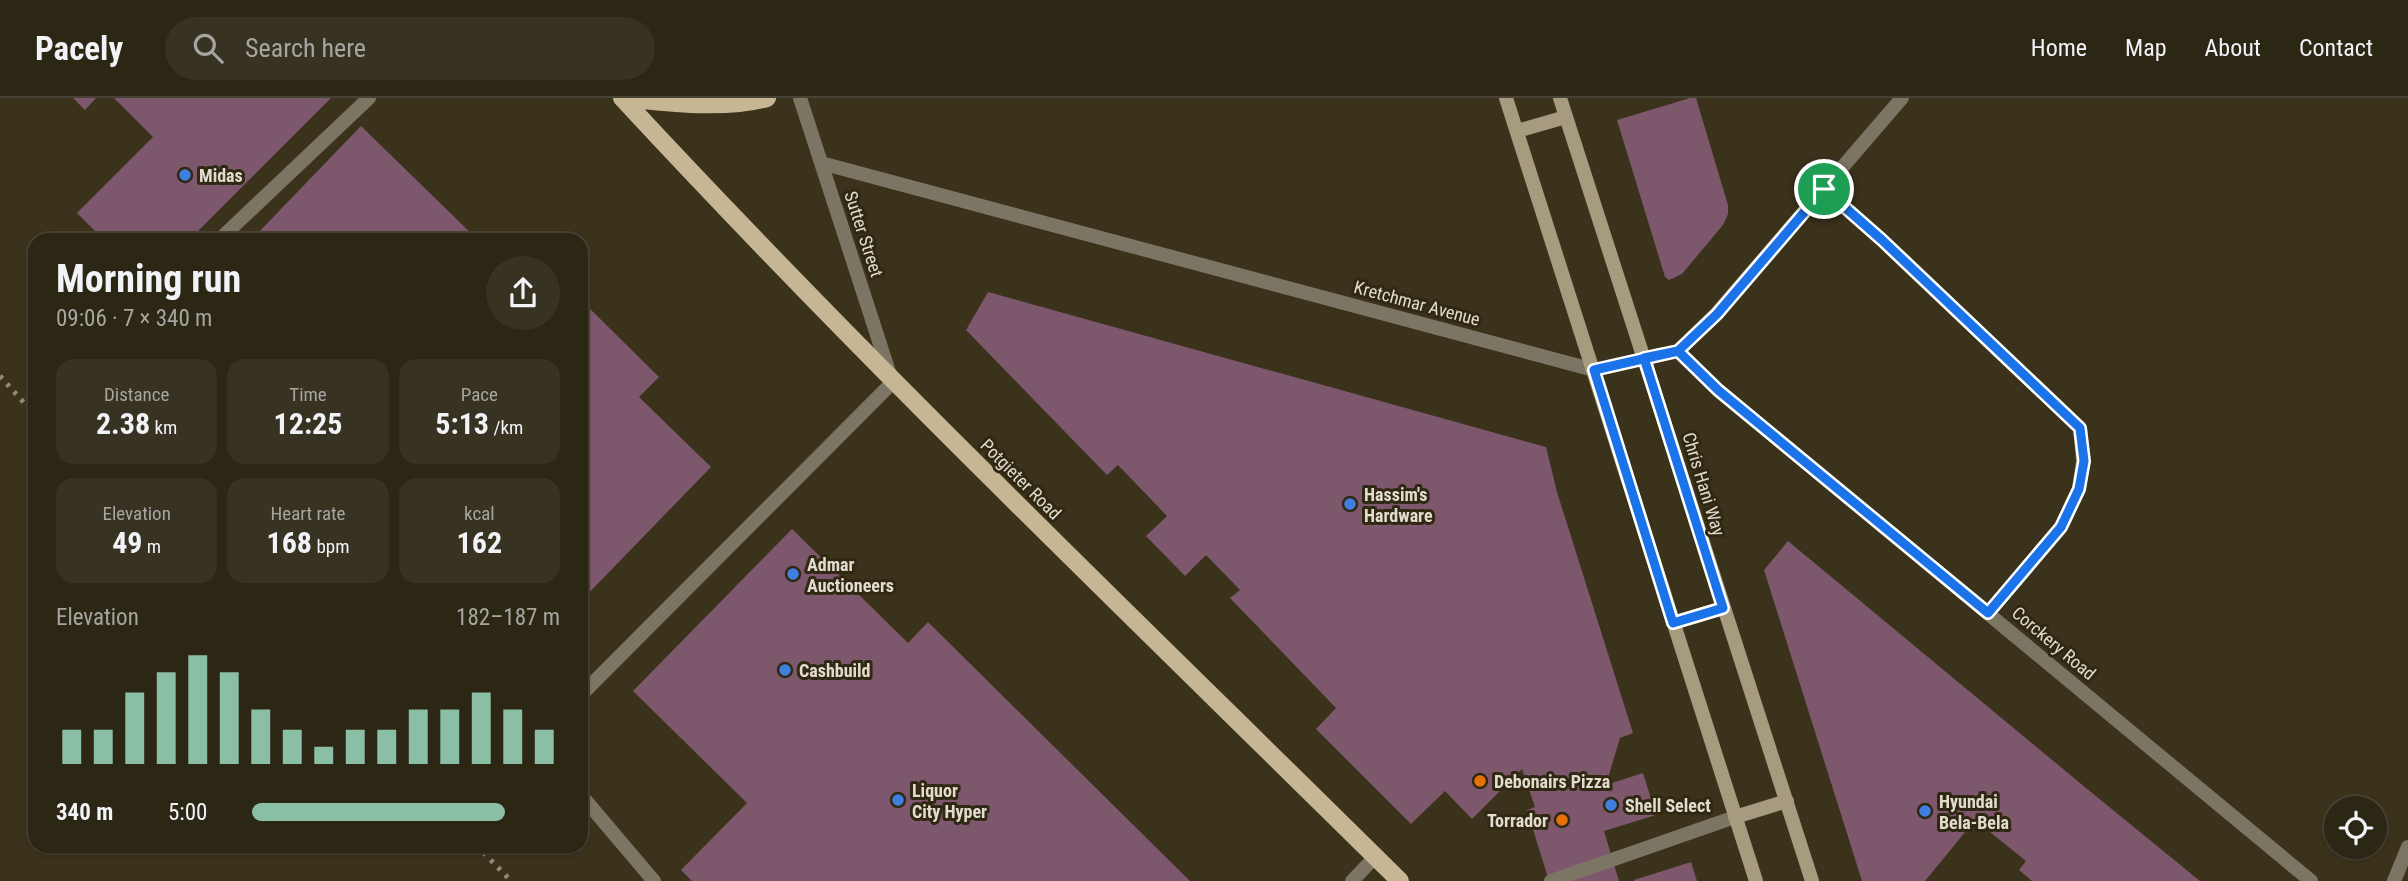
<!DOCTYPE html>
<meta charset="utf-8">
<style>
:root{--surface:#2c2615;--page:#383222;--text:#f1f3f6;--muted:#a6a5a0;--line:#484334;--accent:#8abfa5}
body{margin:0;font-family:"Roboto Condensed",sans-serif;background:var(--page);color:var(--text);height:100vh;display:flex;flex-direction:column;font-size:26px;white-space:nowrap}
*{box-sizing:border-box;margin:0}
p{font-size:23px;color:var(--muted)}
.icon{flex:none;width:38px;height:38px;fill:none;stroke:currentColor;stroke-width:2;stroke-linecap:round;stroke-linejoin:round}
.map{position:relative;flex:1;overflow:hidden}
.panel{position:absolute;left:28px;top:135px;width:560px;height:620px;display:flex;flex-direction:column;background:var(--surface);border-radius:21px;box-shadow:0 2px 5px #0004,0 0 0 2px var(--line)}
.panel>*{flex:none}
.controls{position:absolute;left:2324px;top:698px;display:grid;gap:14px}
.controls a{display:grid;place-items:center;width:63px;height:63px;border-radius:50%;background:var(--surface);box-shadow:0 2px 5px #0004,0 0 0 2px var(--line);font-size:35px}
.pin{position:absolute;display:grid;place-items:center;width:60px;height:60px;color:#fff;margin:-30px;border:4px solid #fff;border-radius:50%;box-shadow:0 2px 7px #0007}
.round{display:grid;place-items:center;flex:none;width:74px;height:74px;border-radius:37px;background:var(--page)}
.overview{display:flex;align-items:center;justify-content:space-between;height:119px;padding:0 28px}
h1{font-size:38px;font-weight:700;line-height:52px}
.figures{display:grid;grid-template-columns:repeat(3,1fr);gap:10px;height:119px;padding:7px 28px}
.figures div{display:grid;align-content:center;border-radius:18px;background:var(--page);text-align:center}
.figures b{font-size:30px;font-weight:700}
.figures small{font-size:19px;font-weight:400}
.figures p{font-size:19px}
.chart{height:196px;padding:14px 28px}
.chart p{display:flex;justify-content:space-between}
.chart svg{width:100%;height:126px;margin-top:7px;stroke:var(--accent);stroke-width:6}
ul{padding:0 28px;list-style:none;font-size:23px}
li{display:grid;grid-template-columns:112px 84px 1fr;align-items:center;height:52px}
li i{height:18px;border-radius:9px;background:var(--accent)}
header{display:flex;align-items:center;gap:42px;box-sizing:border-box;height:98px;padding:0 35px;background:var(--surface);border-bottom:2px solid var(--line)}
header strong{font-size:33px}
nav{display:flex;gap:38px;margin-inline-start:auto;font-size:24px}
.search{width:490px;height:63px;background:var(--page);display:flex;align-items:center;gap:18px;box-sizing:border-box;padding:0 24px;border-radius:38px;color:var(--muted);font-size:26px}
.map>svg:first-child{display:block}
</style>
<header>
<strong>Pacely</strong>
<div class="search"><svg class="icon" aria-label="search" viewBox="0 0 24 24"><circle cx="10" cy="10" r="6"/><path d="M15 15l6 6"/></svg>Search here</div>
<nav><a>Home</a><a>Map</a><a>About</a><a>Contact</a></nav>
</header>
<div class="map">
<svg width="2408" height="783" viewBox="0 0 2408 783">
<rect width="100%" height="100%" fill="#3b321c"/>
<path fill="#7d576c" d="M73 0H96L85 12Z
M114 0H331L189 142H104L77 115 153 39Z
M1690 0H1696L1728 107V116L1723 127 1682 176 1669 182 1665 179 1617 22Z
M361 28 478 142H251Z
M988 194 1546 349 1557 394 1633 635 1620 640 1606 687 1643 675 1656 717 1604 733 1619 783H1549L1527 712 1535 709 1522 671 1472 721 1445 693 1411 726 1316 631 1336 610 1230 500 1240 492 1206 457 1185 478 1146 438 1167 418 1118 367 1107 377 966 232Z
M581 202 659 279 639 299 711 369 581 503Z
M792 431 908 545 928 524 1190 783H692L681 772 747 705 633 593Z
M1788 443 2086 690 2200 783H2032L2019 772 2026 763 1975 722 1925 783H1862L1764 472Z
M1691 764 1697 783H1634V782Z"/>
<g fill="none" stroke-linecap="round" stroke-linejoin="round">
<path stroke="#7d7564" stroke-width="14" d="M1824 91 1882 142 2080 330 2083 363 2079 391 2061 429 1988 515
M219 142 369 0
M581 597 893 284
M581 697 654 783
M1352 783 1375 759
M1551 783 1735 719"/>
<path stroke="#7d7564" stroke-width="14" d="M800 0 891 280
M821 65 1594 272 1678 253 1716 216 1902 0
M1678 253 1718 292 2311 783
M2394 783 2408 749"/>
<path stroke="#a69a7f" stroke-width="14" d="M1506 0 1756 783
M1560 0 1812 783
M1517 33 1566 19
M1673 525 1723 510
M1735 719 1787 703"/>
<path stroke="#c6b694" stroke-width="18" d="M622 0C872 270 1138 524 1400 783
M622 0C665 4 726 12 767 0"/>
<path stroke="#928b7a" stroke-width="5" stroke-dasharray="3.5 7" stroke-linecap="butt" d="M0 278 35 317
M476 747 511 783"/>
</g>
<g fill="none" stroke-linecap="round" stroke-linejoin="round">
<g stroke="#fff" stroke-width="14">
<path id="route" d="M1824 91 1717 216 1678 253 1644 260 1723 510 1673 525 1594 272 1678 253 1718 292 1988 515 2061 429 2079 391 2084 363 2080 330 1882 142 1824 91"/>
</g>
<use href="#route" stroke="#1a73e8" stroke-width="9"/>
</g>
<g fill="#3f7fe0" stroke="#302812" stroke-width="2.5">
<circle cx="185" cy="77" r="7"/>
<circle cx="1350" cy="406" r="7"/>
<circle cx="793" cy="476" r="7"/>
<circle cx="785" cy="572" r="7"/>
<circle cx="898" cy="702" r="7"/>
<circle cx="1611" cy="707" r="7"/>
<circle cx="1925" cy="713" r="7"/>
</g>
<g fill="#e8710a" stroke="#302812" stroke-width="2.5">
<circle cx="1480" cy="683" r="7"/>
<circle cx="1562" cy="722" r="7"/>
</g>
<g text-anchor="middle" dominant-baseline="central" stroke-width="6" stroke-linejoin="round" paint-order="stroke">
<g font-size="18" font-weight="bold" fill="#e2dccf" stroke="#302812" text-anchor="start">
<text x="199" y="77">Midas</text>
<text x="1364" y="396">Hassim's<tspan x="1364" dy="21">Hardware</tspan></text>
<text x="807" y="466">Admar<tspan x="807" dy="21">Auctioneers</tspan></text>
<text x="799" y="572">Cashbuild</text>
<text x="1494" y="683">Debonairs Pizza</text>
<text x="912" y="692">Liquor<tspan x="912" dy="21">City Hyper</tspan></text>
<text x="1939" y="703">Hyundai<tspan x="1939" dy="21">Bela-Bela</tspan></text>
<text x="1625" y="707">Shell Select</text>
<text x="1548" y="722" text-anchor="end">Torrador</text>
</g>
<g font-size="18" fill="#e2dccf" stroke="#302812">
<text transform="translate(864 136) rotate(72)">Sutter Street</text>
<text transform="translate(1417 205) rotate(15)">Kretchmar Avenue</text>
<text transform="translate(1021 381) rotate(45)">Potgieter Road</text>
<text transform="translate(1704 386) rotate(73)">Chris Hani Way</text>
<text transform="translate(2054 545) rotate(40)">Corckery Road</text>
</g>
</g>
</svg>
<div class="controls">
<a><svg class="icon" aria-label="locate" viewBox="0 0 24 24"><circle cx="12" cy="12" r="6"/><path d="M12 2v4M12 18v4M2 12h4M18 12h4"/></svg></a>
</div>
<div class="pin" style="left:1824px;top:91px;background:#1e9e55"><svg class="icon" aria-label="arrive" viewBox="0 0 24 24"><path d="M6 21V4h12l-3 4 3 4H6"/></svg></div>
<section class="panel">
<div class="overview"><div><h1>Morning run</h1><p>09:06 · 7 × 340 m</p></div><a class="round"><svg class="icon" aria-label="share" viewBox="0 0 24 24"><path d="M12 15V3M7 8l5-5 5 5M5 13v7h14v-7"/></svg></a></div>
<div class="figures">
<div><p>Distance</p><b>2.38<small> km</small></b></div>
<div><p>Time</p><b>12:25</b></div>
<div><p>Pace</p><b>5:13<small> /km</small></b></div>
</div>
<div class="figures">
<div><p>Elevation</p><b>49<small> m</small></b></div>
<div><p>Heart rate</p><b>168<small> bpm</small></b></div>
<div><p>kcal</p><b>162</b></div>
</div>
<div class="chart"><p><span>Elevation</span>182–187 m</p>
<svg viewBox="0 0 160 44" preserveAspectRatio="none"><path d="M5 44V32M15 44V32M25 44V19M35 44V12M45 44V6M55 44V12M65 44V25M75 44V32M85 44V38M95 44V32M105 44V32M115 44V25M125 44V25M135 44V19M145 44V25M155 44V32"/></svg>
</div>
<ul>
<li><b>340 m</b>5:00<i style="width:82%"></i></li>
</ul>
</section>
</div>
